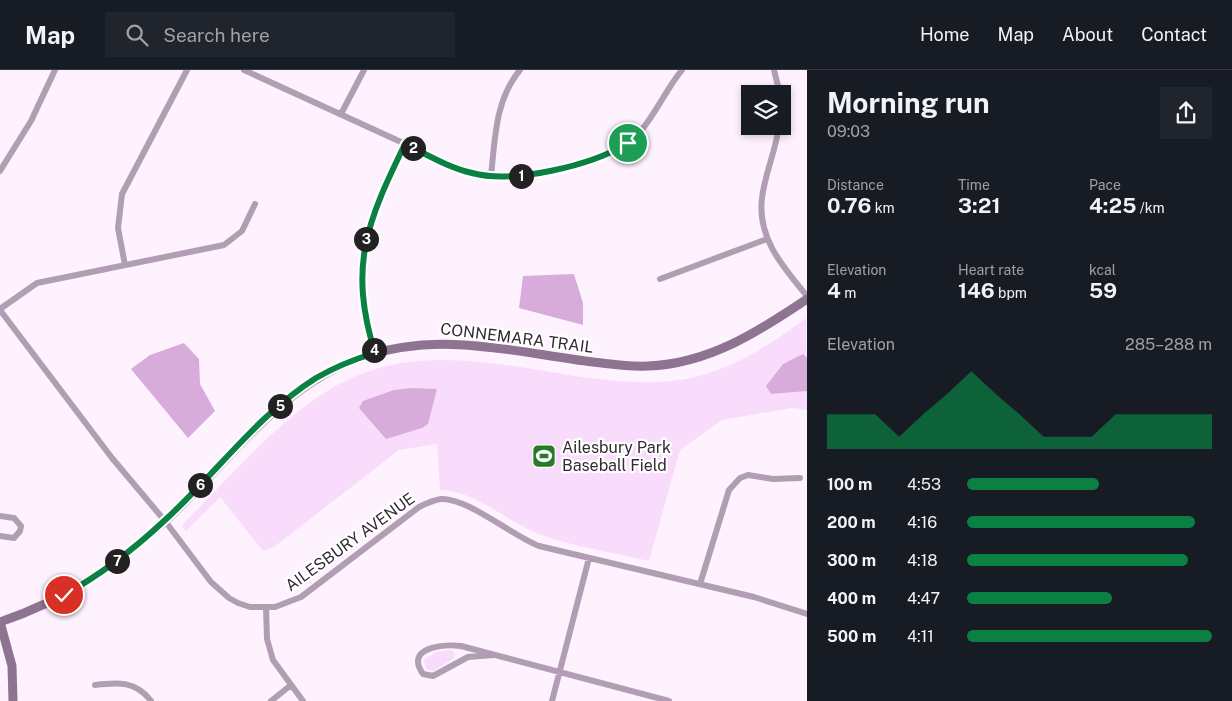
<!DOCTYPE html>
<meta charset="utf-8">
<style>
:root{--surface:#171b24;--page:#20242c;--text:#f1f3f6;--muted:#9ea1a6;--line:#363941;--accent:#0b8043}
body{margin:0;font-family:"Public Sans",sans-serif;background:var(--page);color:var(--text);height:100vh;display:flex;flex-direction:column;font-size:19px;white-space:nowrap}
*{box-sizing:border-box;margin:0}
p{font-size:16px;color:var(--muted)}
.icon{flex:none;width:28px;height:28px;fill:none;stroke:currentColor;stroke-width:2;stroke-linecap:round;stroke-linejoin:round}
.map{position:relative;flex:1;overflow:hidden}
.details{display:flex;flex-direction:column;background:var(--surface);width:425px}
.details>*{flex:none}
.fabs{position:absolute;left:741px;top:15px;display:grid;gap:10px}
.fabs a{display:grid;place-items:center;width:50px;height:50px;border-radius:0px;background:var(--surface);box-shadow:0 2px 8px #0003;font-size:25px}
.pin{position:absolute;display:grid;place-items:center;width:42px;height:42px;color:#fff;margin:-21px;border:2px solid #fff;border-radius:50%;box-shadow:0 1px 5px #0007}
.km{position:absolute;width:25px;height:25px;margin:-12px;border-radius:50%;background:#222;color:#fff;font-size:14px;line-height:25px;text-align:center}
.round{display:grid;place-items:center;flex:none;width:52px;height:52px;border-radius:0px;background:var(--page)}
.overview{display:flex;align-items:center;justify-content:space-between;height:85px;padding:0 20px}
h1{font-size:28px;font-weight:700;line-height:38px}
.figures{display:grid;grid-template-columns:repeat(3,1fr);gap:8px;height:85px;padding:5px 20px}
.figures div{display:grid;align-content:center}
.figures b{font-size:21px;font-weight:700}
.figures small{font-size:14px;font-weight:400}
.figures p{font-size:14px}
.chart{height:140px;padding:10px 20px}
.chart p{display:flex;justify-content:space-between}
.chart svg{width:100%;height:90px;margin-top:5px;fill:var(--accent);opacity:.7}
ul{padding:0 20px;list-style:none;font-size:16px}
li{display:grid;grid-template-columns:80px 60px 1fr;align-items:center;height:38px}
li i{height:12px;border-radius:6px;background:var(--accent)}
header{display:flex;align-items:center;gap:30px;box-sizing:border-box;height:70px;padding:0 25px;background:var(--surface);border-bottom:1px solid var(--line)}
header strong{font-size:24px}
nav{display:flex;gap:28px;margin-inline-start:auto;font-size:18px}
.search{width:350px;height:45px;background:var(--page);display:flex;align-items:center;gap:12px;box-sizing:border-box;padding:0 18px;border-radius:0px;color:var(--muted);font-size:19px}
main{display:flex;flex:1;min-height:0}
.map>svg:first-child{display:block}
</style>
<header>
<strong>Map</strong>
<div class="search"><svg class="icon" aria-label="search" viewBox="0 0 24 24"><circle cx="10" cy="10" r="6"/><path d="M15 15l6 6"/></svg>Search here</div>
<nav><a>Home</a><a>Map</a><a>About</a><a>Contact</a></nav>
</header>
<main>
<div class="map">
<svg width="807" height="631" viewBox="0 0 807 631">
<rect width="100%" height="100%" fill="#fdf2fe"/>
<path fill="#f9dcfb" d="M806 248 807 340 792 338 722 350 680 380 649 491C614 483 578 477 544 466 508 454 476 420 440 420L437 374 399 380 274 477 263 481 220 427 186 461 182 455C232 406 291 333 356 306 459 263 568 321 671 311 723 306 766 278 806 248Z
M452 580 455 585 453 589 433 601 426 599 424 590 436 582Z"/>
<path fill="#d7acdb" d="M574 204 583 233V255L519 238 523 206Z
M184 273 199 289 200 314 215 341 188 368 131 299 150 285Z
M803 284 807 288V321L771 324 766 316 783 294Z
M411 318 437 319 428 354 422 358 386 369 359 338 363 331 394 320Z"/>
<g fill="none" stroke-linecap="round" stroke-linejoin="round">
<path stroke="#b19eb2" stroke-width="6" d="M244 0 462 100C505 115 607 98 639 63 656 44 666 19 682 0
M774 0 780 24
M341 44 364 0
M779 56C776 80 765 103 762 128 757 168 783 197 807 226
M0 101 31 51 55 0
M491 106C495 69 495 30 520 0
M125 195 118 158 122 124 187 0
M660 209 767 169
M0 239 37 213 224 175 242 161 255 134
M0 240 112 388 165 451 211 512 229 528 238 533 250 537H275L301 527 419 437C425 434 433 430 441 429 468 428 511 465 539 476L754 527 807 544
M375 283C348 196 367 152 405 74
M0 446 14 448 21 456 20 461 14 468 0 466
M700 514 729 420 740 408 748 405 773 409 800 408
M266 537 267 569 273 590 303 631
M494 585 468 587 433 606 423 604C404 577 444 574 461 576L669 631
M95 615C118 612 136 611 151 631
M271 631 291 615
M552 631 589 488"/>
<path stroke="#8f7491" stroke-width="9" d="M0 552C63 531 115 496 164 452 227 395 277 317 360 288 439 260 513 282 593 292 611 294 629 297 648 296 708 294 758 262 807 229
M0 552 12 596 13 631"/>
</g>
<g fill="none" stroke-linecap="round" stroke-linejoin="round">
<g stroke="#fff" stroke-width="10">
<path id="route" d="M64 525C100 505 133 480 164 451 215 405 257 345 316 308 335 297 355 289 375 283 348 196 367 152 405 74 426 84 449 98 472 103 513 114 591 96 628 73"/>
</g>
<use href="#route" stroke="#0b8043" stroke-width="6"/>
</g>
<defs>
<g id="stadium-square" transform="scale(1.25)"><rect x="-9" y="-9" width="18" height="18" rx="4" fill="#267b28" stroke="#fff"/><path d="M0-5a6.5 5 0 1 0 0 10a6.5 5 0 1 0 0-10ZM-3.5-1.8h7v3.6h-7Z" fill="#fff"/></g>
</defs>
<g fill-rule="evenodd">
<use href="#stadium-square" x="544" y="386"/>
</g>
<g text-anchor="middle" dominant-baseline="central" stroke-width="4.5" stroke-linejoin="round" paint-order="stroke">
<g font-size="16" fill="#312b32" stroke="#fff">
<text transform="translate(517 268) rotate(7)">CONNEMARA TRAIL</text>
<text transform="translate(350 472) rotate(-36)">AILESBURY AVENUE</text>
</g>
<g font-size="16" fill="#312b32" stroke="#fff" text-anchor="start">
<text x="562" y="377">Ailesbury Park<tspan x="562" dy="18">Baseball Field</tspan></text>
</g>
</g>
</svg>
<div class="fabs">
<a><svg class="icon" aria-label="layers" viewBox="0 0 24 24"><path d="M12 4l9 5-9 5-9-5zM3 14l9 5 9-5"/></svg></a>
</div>
<div class="pin" style="left:628px;top:73px;background:#1e9e55"><svg class="icon" aria-label="arrive" viewBox="0 0 24 24"><path d="M6 21V4h12l-3 4 3 4H6"/></svg></div>
<div class="pin" style="left:64px;top:525px;background:#d93025"><svg class="icon" aria-label="check" viewBox="0 0 24 24"><path d="M5 12l5 5 9-10"/></svg></div>
<b class="km" style="left:521px;top:106px">1</b>
<b class="km" style="left:413px;top:78px">2</b>
<b class="km" style="left:366px;top:169px">3</b>
<b class="km" style="left:374px;top:280px">4</b>
<b class="km" style="left:280px;top:336px">5</b>
<b class="km" style="left:200px;top:415px">6</b>
<b class="km" style="left:117px;top:491px">7</b>
</div>
<section class="details">
<div class="overview"><div><h1>Morning run</h1><p>09:03</p></div><a class="round"><svg class="icon" aria-label="share" viewBox="0 0 24 24"><path d="M12 15V3M7 8l5-5 5 5M5 13v7h14v-7"/></svg></a></div>
<div class="figures">
<div><p>Distance</p><b>0.76<small> km</small></b></div>
<div><p>Time</p><b>3:21</b></div>
<div><p>Pace</p><b>4:25<small> /km</small></b></div>
</div>
<div class="figures">
<div><p>Elevation</p><b>4<small> m</small></b></div>
<div><p>Heart rate</p><b>146<small> bpm</small></b></div>
<div><p>kcal</p><b>59</b></div>
</div>
<div class="chart"><p><span>Elevation</span>285–288 m</p>
<svg viewBox="0 0 160 44" preserveAspectRatio="none"><path d="M0 44V27L10 27L20 27L30 38L40 27L50 17L60 6L70 17L80 27L90 38L100 38L110 38L120 27L130 27L140 27L150 27L160 27V44z"/></svg>
</div>
<ul>
<li><b>100 m</b>4:53<i style="width:54%"></i></li>
<li><b>200 m</b>4:16<i style="width:93%"></i></li>
<li><b>300 m</b>4:18<i style="width:90%"></i></li>
<li><b>400 m</b>4:47<i style="width:59%"></i></li>
<li><b>500 m</b>4:11<i style="width:100%"></i></li>
</ul>
</section>
</main>
